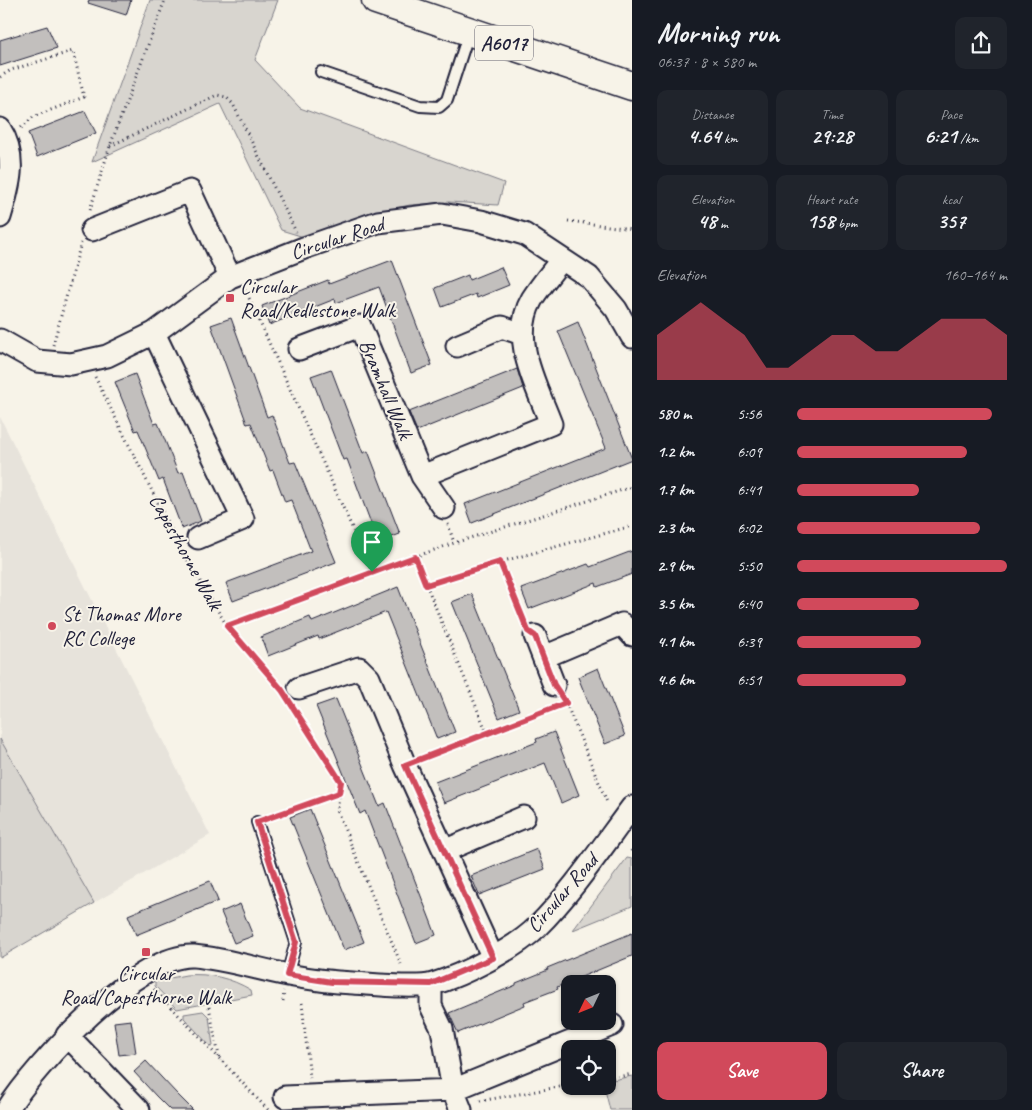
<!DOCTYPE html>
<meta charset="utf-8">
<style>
:root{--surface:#171b24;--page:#20242c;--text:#f1f3f6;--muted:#9ea1a6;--accent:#d1495b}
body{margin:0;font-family:Caveat,sans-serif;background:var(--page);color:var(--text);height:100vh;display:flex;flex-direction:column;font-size:19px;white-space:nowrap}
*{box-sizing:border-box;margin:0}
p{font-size:16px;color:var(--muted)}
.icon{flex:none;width:28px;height:28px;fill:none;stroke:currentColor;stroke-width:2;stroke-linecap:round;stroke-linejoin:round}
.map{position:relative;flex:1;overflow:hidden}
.panel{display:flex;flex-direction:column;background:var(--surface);width:400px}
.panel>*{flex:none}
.needle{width:32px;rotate:227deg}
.fabs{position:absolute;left:561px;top:975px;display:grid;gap:10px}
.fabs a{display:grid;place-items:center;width:55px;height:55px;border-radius:10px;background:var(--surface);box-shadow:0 1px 4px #0004;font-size:25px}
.pin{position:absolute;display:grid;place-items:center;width:42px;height:42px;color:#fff;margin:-51px -21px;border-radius:50% 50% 50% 0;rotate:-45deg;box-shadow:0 0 5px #0007}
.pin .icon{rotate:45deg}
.round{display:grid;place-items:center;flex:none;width:52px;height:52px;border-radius:10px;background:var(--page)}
.summary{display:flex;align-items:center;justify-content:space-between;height:85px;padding:0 25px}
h1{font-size:28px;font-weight:600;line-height:38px}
.metrics{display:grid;grid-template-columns:repeat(3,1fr);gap:8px;height:85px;padding:5px 25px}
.metrics div{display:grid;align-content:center;border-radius:10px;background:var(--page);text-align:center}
.metrics b{font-size:21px;font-weight:600}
.metrics small{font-size:14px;font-weight:400}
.metrics p{font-size:14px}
.chart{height:140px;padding:10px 25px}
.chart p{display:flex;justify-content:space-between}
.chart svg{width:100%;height:90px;margin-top:5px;fill:var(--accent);opacity:.7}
.cta{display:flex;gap:10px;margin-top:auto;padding:10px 25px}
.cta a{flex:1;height:58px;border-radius:10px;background:var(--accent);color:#fff;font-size:20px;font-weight:600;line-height:58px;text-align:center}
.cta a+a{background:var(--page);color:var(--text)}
ul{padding:0 25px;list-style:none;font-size:16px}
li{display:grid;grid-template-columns:80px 60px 1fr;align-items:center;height:38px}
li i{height:12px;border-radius:6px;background:var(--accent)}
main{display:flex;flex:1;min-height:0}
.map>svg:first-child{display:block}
</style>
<main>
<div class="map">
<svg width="632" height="1110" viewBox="0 0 632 1110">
<rect width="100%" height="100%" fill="#f7f3e8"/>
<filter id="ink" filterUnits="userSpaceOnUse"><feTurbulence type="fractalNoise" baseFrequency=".02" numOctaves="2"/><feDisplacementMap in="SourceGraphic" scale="10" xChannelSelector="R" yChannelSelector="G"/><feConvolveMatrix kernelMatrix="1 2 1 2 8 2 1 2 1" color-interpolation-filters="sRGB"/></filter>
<g filter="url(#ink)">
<path fill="#e7e3db" d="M0 417 210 835 0 958Z"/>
<path fill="#d8d5cf" stroke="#7d7c85" d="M150 0H278L255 60 300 108 504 183 498 205 449 202 410 205 367 214 307 238 281 230 220 104 92 162Z
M0 739 94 903 0 958Z
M627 858 632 859V906L573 930Z
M186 975C209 973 231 978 251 990L252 995 177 1009 155 986V981Z
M203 1011 209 1017 213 1046 211 1047 184 1018V1014Z
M632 1076V1110H610L604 1086H608V1081Z"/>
<path fill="#c2bfbd" stroke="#22223b" d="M89 0H131L126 15 88 3Z
M47 26 57 48 0 66V40Z
M85 111 96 133 37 157 28 133Z
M392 260 432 365 411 373 379 287 336 303 335 299 269 325 262 306 328 280 329 284Z
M501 267 509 285 477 298 476 294 442 307 435 288 468 275 469 280Z
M231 318 267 417 272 415 290 463 295 462 336 562 233 601 226 583 311 551 291 500 285 502 273 470 270 471 251 423 247 424 211 325Z
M578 322 632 459 472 523 465 504 606 448 558 331Z
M331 369 363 453 368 451 400 534 378 542 347 459 343 460 311 376Z
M517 369 523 388 417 431 409 412Z
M135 374 154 424 158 423 178 473 183 472 201 521 182 529 163 479 159 481 138 430 135 431 115 382Z
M632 551V574L597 587 596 583 529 609 521 589 588 564 590 567Z
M398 587 455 732 437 739 386 612 319 639 318 636 268 656 261 637 310 617 312 622Z
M472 594 519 710 499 718 452 602Z
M598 668 625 736 605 744 578 677Z
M336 699 379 806 385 803 436 935 416 943 365 811 360 814 316 706Z
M554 732 579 795 561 803 545 763 444 803 435 782 537 742 536 739Z
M310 809 364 942 344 950 290 817Z
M537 849 545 869 479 895 471 876Z
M210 881 218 901 136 935 128 915Z
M240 904 253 936 234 943 221 912Z
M632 933V956L557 987 558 989 524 1002 525 1005 458 1033 449 1013 516 985V983L548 970 547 968Z
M131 1020 136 1053 119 1055 114 1022Z
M146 1061 176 1093 193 1110H170L156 1096 134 1072Z"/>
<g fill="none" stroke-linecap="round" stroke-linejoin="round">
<g stroke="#22223b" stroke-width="14">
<path id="lane" d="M321 72 420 106 439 107 447 100 469 32
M257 822 296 942 287 975"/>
</g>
<g stroke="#22223b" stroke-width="25">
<path id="street" d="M0 129C18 157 9 187 0 217
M92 230 190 191 230 277
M154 333 243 519 198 538
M0 340 37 361 71 364 107 356 154 333 230 277 304 248 378 222 442 214 481 221 524 234 589 277 616 309 632 337
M457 346 502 327 522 334
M299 349 360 326 422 476 444 508
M422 476 551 424C537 386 509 339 532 299 541 285 552 272 562 259
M535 636 554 685
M544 657 622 624 632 635
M299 688 359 668 369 678 405 765 493 958
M444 851 524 817
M431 985V1006L442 1029 453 1090 461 1110
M67 1035 139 1110
M285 1097 453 1090 612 1025
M7 1110C35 1065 139 952 194 956 226 959 257 969 288 975 309 979 331 982 353 983 371 984 417 989 433 984 463 975 515 949 537 927 572 892 602 847 632 807"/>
</g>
<g stroke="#22223b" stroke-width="31">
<path id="highway" d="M376 0 632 86"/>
</g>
<path stroke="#22223b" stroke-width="3" stroke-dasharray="1 4" stroke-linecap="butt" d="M0 77 11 70 73 51 84 97 33 117 20 129
M110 146 217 95 226 97 233 104 296 232
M90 210 110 146 165 0
M568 221 632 229
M245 289 372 572
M53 345 81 243
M95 377 180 547 227 626 280 689
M448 524 454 543
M415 557 487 733
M500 562 524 621
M426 585 500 562 632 526
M227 626 372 572 454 543 632 487
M566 703 607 802
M292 706 341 782 337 811 401 964
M422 759 566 703
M269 818 339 793
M631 850 632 852
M154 989 268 1110
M283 1001 284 991
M302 1003 310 1078
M209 1007 220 1061
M608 1079 632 1074
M480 1101 570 1085"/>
<use href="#lane" stroke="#f7f3e8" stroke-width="10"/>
<use href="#street" stroke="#f7f3e8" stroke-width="21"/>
<use href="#highway" stroke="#f7f3e8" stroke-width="28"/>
</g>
</g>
<g fill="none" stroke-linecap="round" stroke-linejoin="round" filter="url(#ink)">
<g stroke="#fff" stroke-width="10">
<path id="route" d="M415 557 426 585 500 562 528 631 535 636 554 685 566 703 405 765 493 958 431 984 332 982 287 975 296 942 257 822 339 793 341 782 282 690 227 626Z"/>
</g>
<use href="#route" stroke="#d1495b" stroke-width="6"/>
</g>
<g fill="#d1495b" stroke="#f7f3e8" stroke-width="2">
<rect x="225" y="293" width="10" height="10" rx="2.5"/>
<circle cx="52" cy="626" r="5"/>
<rect x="141" y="947" width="10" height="10" rx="2.5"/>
</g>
<g text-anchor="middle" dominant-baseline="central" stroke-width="4" stroke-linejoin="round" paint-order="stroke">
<rect fill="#f7f3e8" stroke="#62616f" stroke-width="1" x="475" y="25.5" width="58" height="35" rx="4"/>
<g font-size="20" font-weight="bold" fill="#22223b">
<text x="504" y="43">A6017</text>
</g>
<g font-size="21" fill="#22223b" stroke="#f7f3e8">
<text transform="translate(337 238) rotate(-18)">Circular Road</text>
<text transform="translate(386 389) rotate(67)">Bramhall Walk</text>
<text transform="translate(186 552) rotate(61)">Capesthorne Walk</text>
<text transform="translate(562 893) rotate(-49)">Circular Road</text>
</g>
<g font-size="21" fill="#22223b" stroke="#f7f3e8" text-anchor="start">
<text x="240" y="286">Circular<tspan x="240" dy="24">Road/Kedlestone Walk</tspan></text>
<text x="62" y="614">St Thomas More<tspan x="62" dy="24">RC College</tspan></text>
<text x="146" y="973" text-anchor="middle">Circular<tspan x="146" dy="24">Road/Capesthorne Walk</tspan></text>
</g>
</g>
</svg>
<div class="fabs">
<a><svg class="needle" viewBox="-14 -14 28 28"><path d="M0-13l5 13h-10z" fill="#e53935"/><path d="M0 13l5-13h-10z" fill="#9ea1a6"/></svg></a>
<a><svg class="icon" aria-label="locate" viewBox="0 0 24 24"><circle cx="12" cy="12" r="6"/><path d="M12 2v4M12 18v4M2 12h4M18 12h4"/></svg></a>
</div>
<div class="pin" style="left:372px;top:572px;background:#1e9e55"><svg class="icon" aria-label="arrive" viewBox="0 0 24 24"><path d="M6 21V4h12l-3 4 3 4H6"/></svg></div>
</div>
<section class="panel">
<div class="summary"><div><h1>Morning run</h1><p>06:37 · 8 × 580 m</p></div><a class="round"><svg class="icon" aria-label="share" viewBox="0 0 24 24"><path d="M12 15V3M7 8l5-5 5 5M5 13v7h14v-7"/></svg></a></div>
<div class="metrics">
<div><p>Distance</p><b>4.64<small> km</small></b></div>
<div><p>Time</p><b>29:28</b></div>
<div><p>Pace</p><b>6:21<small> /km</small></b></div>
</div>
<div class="metrics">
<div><p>Elevation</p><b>48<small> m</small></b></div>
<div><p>Heart rate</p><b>158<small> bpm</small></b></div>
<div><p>kcal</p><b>357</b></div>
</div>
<div class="chart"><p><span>Elevation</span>160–164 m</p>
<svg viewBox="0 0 160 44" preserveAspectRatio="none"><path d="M0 44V22L10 14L20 6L30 14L40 22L50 38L60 38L70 30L80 22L90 22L100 30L110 30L120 22L130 14L140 14L150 14L160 22V44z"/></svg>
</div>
<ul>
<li><b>580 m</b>5:56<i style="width:93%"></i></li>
<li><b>1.2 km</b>6:09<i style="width:81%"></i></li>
<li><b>1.7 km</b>6:41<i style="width:58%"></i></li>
<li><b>2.3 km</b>6:02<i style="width:87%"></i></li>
<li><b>2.9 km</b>5:50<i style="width:100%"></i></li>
<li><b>3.5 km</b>6:40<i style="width:58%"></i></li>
<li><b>4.1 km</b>6:39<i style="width:59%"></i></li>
<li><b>4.6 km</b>6:51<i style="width:52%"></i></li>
</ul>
<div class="cta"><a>Save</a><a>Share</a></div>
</section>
</main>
